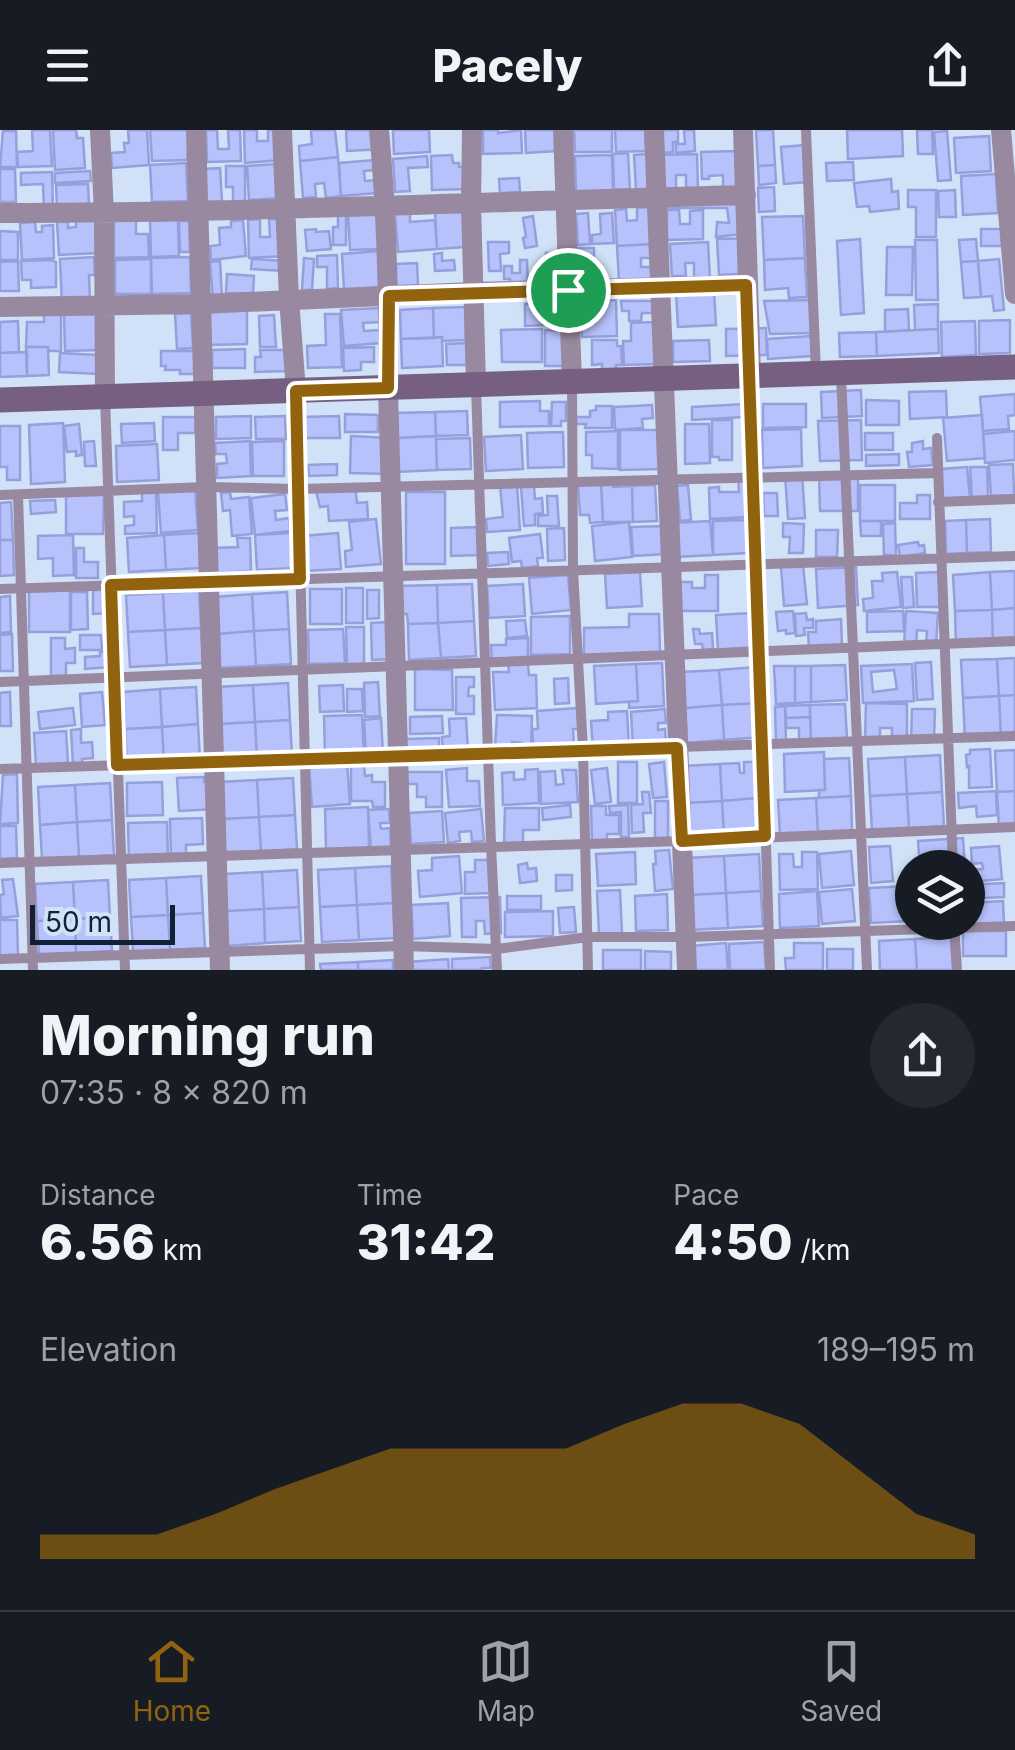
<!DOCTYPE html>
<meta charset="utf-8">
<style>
:root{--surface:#171b24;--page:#242831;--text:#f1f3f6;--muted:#9ea1a6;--line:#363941;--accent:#91630e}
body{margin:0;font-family:Inter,sans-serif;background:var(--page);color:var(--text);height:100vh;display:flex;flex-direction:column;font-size:38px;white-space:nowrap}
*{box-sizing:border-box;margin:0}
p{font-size:32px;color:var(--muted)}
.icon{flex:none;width:55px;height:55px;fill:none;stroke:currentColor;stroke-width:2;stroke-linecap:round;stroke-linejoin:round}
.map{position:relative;height:840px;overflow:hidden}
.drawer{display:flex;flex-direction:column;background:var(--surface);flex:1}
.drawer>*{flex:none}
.buttons{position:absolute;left:895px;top:720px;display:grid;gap:20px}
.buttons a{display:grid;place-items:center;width:90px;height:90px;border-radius:50%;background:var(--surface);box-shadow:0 2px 8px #0004;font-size:50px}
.scale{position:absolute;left:30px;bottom:25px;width:145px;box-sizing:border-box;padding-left:10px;border:5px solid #112135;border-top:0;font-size:28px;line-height:35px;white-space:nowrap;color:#112135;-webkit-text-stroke:8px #d1e2f8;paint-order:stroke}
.pin{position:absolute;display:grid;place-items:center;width:85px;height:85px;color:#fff;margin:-42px;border:5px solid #fff;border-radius:50%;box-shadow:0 2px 10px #0007}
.round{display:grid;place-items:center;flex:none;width:105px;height:105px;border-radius:52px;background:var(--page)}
.overview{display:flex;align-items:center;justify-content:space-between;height:170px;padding:0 40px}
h1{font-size:55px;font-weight:800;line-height:75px}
.stats{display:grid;grid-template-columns:repeat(3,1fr);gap:15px;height:170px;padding:10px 40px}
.stats div{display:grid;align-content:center}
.stats b{font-size:50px;font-weight:800}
.stats small{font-size:28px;font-weight:400}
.stats p{font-size:28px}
.chart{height:280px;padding:20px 40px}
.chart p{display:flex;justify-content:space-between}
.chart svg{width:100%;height:180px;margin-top:10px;fill:var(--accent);opacity:.7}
header{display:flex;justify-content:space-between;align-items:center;height:130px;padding:0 40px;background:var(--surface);font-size:45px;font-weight:800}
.tab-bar{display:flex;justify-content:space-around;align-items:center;height:140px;border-top:2px solid var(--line);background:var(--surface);font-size:28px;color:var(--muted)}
.tab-bar a{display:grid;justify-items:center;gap:5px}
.tab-bar .selected{color:var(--accent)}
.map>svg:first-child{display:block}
</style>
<header><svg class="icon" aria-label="menu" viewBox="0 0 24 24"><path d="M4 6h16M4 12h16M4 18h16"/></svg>Pacely<svg class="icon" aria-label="share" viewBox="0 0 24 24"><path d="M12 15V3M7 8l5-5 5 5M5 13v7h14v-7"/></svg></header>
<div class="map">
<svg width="1015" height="840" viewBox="0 0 1015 840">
<rect width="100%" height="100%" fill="#d1e2f8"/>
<path fill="#b7c2fc" stroke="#949fdb" stroke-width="2.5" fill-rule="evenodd" d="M32 0H50L52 36 18 37 17 22 33 21Z
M53 0H76L77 8H83L85 38 55 40Z
M128 0H147L149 35 112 38 111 23 125 22 124 13H129Z
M150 0H190L187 30 152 31Z
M206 0H217L218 19H229L228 0H240L241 31 207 32Z
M244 0H257V11H268V0H279L281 30 245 33Z
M311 0H335L338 27 300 31 299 16 312 14Z
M346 0H384V19L347 21Z
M393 0H429L430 22 394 24Z
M483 0H498V3L521 0 522 23 483 24Z
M525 0H555L556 21 526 23Z
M574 0H612V22H575Z
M615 0H645L646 21 616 22Z
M659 0H678V12H673V22L660 23Z
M684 0H694L695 21 676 23V14H685Z
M756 0H773L775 35 758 36Z
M847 0H902L903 26 848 29Z
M917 0H932L933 24H918Z
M3 1H16L17 37H0Z
M947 1 951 50 938 51 934 2Z
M989 6 991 41 956 43 954 8Z
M805 15 808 52 784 54 781 17Z
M738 21 739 59H723V45L709 46V49H702L701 22Z
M628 23 630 59 614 60 613 24Z
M647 24 649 60H636L634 25Z
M697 24 698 59H686V45H676V59H662L661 25Z
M452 25 453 33H459V37H467L468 59 432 60 431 26Z
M612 25 613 60 576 62 575 26Z
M427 26 428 37 408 38 410 61 395 62 393 29Z
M338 27 341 66 326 68 324 53 315 54 316 67 303 68 300 31Z
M375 30 376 40 364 41 365 51 376 50 377 63 341 66 339 33Z
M853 32 854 50 827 51 826 33Z
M186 33 188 71 152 72 150 35Z
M277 34 279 68 249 70 247 36Z
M775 35 776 53 759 55 758 36Z
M226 36H245V73H233V57H226Z
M220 38 222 71 206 72 204 39Z
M0 39H15L16 72H0Z
M90 41 91 51 55 53V43Z
M52 42 53 78H44L43 54 21 55V43Z
M996 44 998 83 963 85 961 46Z
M519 48 520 62 500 63 499 49Z
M891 49 892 62 898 61 899 79 870 82 869 76 857 77 854 53Z
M88 54 89 76 57 77 56 55Z
M774 57 775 81 759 82 758 58Z
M908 60H936V107H916V77H908Z
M955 60 956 87H939L938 61Z
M662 69 739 74 742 104 716 107 717 92 729 93 727 78H663Z
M650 77 652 114 617 116 615 80 626 79 627 91 637 90V78Z
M338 78H346V115H333V97H338Z
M462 80 465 117 437 119 435 82Z
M667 80H679L680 94H690V81L703 80V109L667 110Z
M378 83 380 119 350 120 348 85Z
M410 83V92L435 90 437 119 398 122 395 84Z
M588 83 590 114 578 115 576 84Z
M612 83 614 113 592 114V105L601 104 600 84Z
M533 86 537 116 525 118 523 108 526 107 523 88Z
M803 86 805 128 764 130 762 87Z
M95 89 97 123 59 125 57 92H68V98L76 97V90Z
M260 89V107H270L269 89H283L284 126 249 128 248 90Z
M114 90H136V104H148L149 127 114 128Z
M178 90 179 126 151 127 150 91Z
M243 90 246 126 211 130 210 116 220 115 219 98 231 97V91Z
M179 91H189L190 122H180Z
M35 92 36 102H42V96L53 95 54 128 22 130 20 93Z
M316 99V102L329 101 331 119 307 121 305 100Z
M981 99H1002V116H981Z
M0 101 18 102V130H0Z
M754 108 755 143 719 145 717 109Z
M860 109 864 183 841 185 837 111Z
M976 109 978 131 961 132 959 110Z
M915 110H937L938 170H916Z
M488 112H509V123L500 124 501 141H489Z
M708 112 710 149 694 150V133H685L686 146H672L670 114Z
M652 114 653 128H641V137H653L654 150 619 151 617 116Z
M887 117H913L912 165H886Z
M576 118H594V129H588V156H577Z
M379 121 381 157 344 160 342 124Z
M442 123V131L454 130 455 140 435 141 434 124Z
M546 123H558L559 155H546Z
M337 125 338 158 327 159V137H317V126Z
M94 127 95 145H89L90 173 62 174 60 129Z
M190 127 191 163 152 164 151 128Z
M304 128 314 129 312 160H302Z
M805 128 807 167 789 168 788 158 765 160 764 130Z
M151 129V164H115V130Z
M252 129 285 131 284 141 251 139Z
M999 129 1004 180 994 181 992 166 981 167 978 131Z
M51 130 56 132V157L31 158V150H22L21 131Z
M520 130H527L528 156H510V149H504V136H512V143H520Z
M18 131 19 161H0V132Z
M220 131 222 168 213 169 210 132Z
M978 131 981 167 964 168 961 132Z
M417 133 418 155 396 156V134Z
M227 144 254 146 253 164 226 163Z
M714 161 716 195 678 197 676 163Z
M616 170 617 206 582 207 581 193H592V184H587V178H582V171Z
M812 170 813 203 770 204 764 171Z
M621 171H654V183H642L641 191H629V181H622Z
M525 174H545L546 195 525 196Z
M938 174V199L915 200 914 175Z
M44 176H61V221H48V217H26L27 192H44Z
M210 177H247V214L210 215Z
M465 177 466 210 442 211V207L434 208 433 178Z
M379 178 380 192 363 193 364 201 380 200 381 213 344 216 341 180Z
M433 178 434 208 401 209 400 180Z
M908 179 909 200 885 202V180Z
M99 182 100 220 65 221 64 183Z
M191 183 193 218 177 219 175 184Z
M325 184H340L342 237 308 238 307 216 326 215Z
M274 185 276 217H260L259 186Z
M1010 190V223L979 224V191Z
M18 191 19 222 0 223V192Z
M975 191 976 225 942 227 941 192Z
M654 192 656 234 624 235 623 211H631V193Z
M766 198 767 225 726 226V199Z
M542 199V232H502L501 200Z
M938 199 939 223 877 226 876 202Z
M545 200 564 201 563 236H545Z
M876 202 877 226 840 227 839 203Z
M811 206 812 226 768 229 767 209Z
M442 207 443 236 402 238 401 209Z
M592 210H617V216H621L622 235H616V242H602V234L592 235Z
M709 210 710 231 673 232V211Z
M467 213V235H447L446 214Z
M26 217H48L49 245 27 246Z
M374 217V232H361V240L344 241 343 218Z
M245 219V238H212V220Z
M260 220H286L287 241 255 242V227H261Z
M161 221H195L194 244H180V240H165L166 236H161Z
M27 222V246L0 247V223Z
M60 223 99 225 98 244 59 242Z
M861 260 862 286 822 288 821 262Z
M946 261 947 287 910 289 909 262Z
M1015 264V285L1008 286 1009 299 983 301 980 267Z
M866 270 899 271V295H866Z
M540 271V281H549V296L500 297V272Z
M552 272H566V291H561V296H551Z
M744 274V287L692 290V277Z
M763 274H806V297L763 298Z
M652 275 653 288 642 289 643 298 615 300 614 277Z
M596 276H612V298H585L586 294H576V287H590V281L596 280Z
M467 281 468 305 436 306 435 282Z
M435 282 436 306 396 308 395 283Z
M345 284 378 285V302H345Z
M982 285 985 328 947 331 943 288Z
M251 286V308L216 309V287Z
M285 286 286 309H256L255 287Z
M339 286 340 308H302V287Z
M163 287H196L195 303H178V320H163Z
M712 290H732V330H719V327H712Z
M861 290 862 330 820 331 818 291Z
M63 293 65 352 31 354 29 295Z
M154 293 155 311 122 313 121 294Z
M79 294 82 325 76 326V321L67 322 64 296Z
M685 294H709L710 333 685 334Z
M0 296H20V350H7V337H0Z
M801 299 802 336 763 338 762 300Z
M620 300H661L662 339 620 340Z
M618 301V339L592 338V325H586V302Z
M1015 301V330L985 333 983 304Z
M563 302 564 337 528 338 527 303Z
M865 303H893V320H865Z
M521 305 523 339 486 341 484 307Z
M351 306 389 308 388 344 350 343Z
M436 306 437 340 396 342V308Z
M470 308 471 339 437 340 436 309Z
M94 311 96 336H85L84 312Z
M250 311 251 346 217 348V334L227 333 226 324H216L215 313Z
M284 311V346H253L252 312Z
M923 311V319L931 318 933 335 909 337 907 322H912V313Z
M157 314 159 350 117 352 116 316Z
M899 324V335L866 336V325Z
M337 334V345L309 346 308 335Z
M1013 334 1014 365 991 366 989 335Z
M967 337 970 368 942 370 940 339Z
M970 337H987L988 367 972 368Z
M802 343 805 388 788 389 785 344Z
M819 345H858V381H820Z
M738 346H748L750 387 710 389 709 358 719 357V362H739Z
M601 350H613V357L632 356 633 392H603Z
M601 353 603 392 590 393 589 385H580L578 354Z
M355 354 357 373 367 372 368 389 329 391 328 376 320 377 315 357Z
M517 354 520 400 487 402 486 389 503 387 500 355Z
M655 355 657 391 633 392 632 356Z
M688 355 691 390 680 391 677 356Z
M860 355H895V391H860Z
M534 356 535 369 542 368 543 383 535 384V395L524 396 521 357Z
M195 359 198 400 161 403 158 362Z
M142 361H156L157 403 125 404V396L134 395V386L124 387V372L142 371Z
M230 362 231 369 249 367 252 404 232 406 230 380 223 381 221 363Z
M406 362H445V434H406Z
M763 363H777L778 386H764Z
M285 364 287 380 275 381 276 390 289 388 290 401 255 405 251 368Z
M66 365H104L103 404H66Z
M917 365H930V389H900V373H917Z
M547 366H557L559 396H538V386L548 385Z
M55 370 56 382 31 384 30 371Z
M11 372 13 410H0V373Z
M376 389 381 434 346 437 345 421 352 420 349 392Z
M990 389 991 422 967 423 966 390Z
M747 390 748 423 713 425V391Z
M966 390 967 423 946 424 945 391Z
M710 391 713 425 675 427 672 393Z
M860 391H881V406H861Z
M629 392 632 427 595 431 592 396Z
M783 393 804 394 803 423H789L790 407H783Z
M895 393 896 425H884L883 394Z
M665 396 666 424 633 426 631 397Z
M478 397 479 425 451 426V398Z
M564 398 565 430 548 431 547 399Z
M816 400H838L837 427H816Z
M199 403 201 438 166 440 164 405Z
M291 403 293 438 257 440 255 405Z
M338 403 341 439 304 441 302 406Z
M540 404 543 428H537L538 436 522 438 521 431 512 432 509 408Z
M73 405 74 445 53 446V428L38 429V406Z
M164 405 166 440 129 442 127 408Z
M237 408H250L251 441 214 443 213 418 238 417Z
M0 410H13L14 445 0 446Z
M918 412 919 416 924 415 925 423 900 427 898 415Z
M76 418H84V432H98V448H76Z
M508 422 509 434 488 436 487 423Z
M803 435 807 474 784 476 781 437Z
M856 437 858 475 818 478 816 439Z
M1015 441V478L992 480 990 442Z
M640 442 642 476 607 478 605 444Z
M897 442 901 477 864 481 863 469 873 468 872 451H883L882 443Z
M939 442 940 477H917L916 443Z
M990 442 992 480 955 481 953 445Z
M568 445 571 480 532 484 529 448Z
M705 445H718V481H678V452H692V458H705Z
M901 447H912L914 477 903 478Z
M472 454 474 491 438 493 437 455Z
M523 454 525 486 489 488 487 456Z
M437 455 438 493 408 494 407 484H399L398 456Z
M346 458H363V493H346Z
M310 459H342V494H310Z
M70 460V502H29V461Z
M93 460H109V483L93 484Z
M367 460H379V488L367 489Z
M199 461 201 498 165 500 163 463Z
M71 462H87L88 499 71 500Z
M287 462 289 499 254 501 252 464Z
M163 463 165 500 128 502 126 465Z
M252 464 254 501 217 504 215 467Z
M10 466 11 502 0 503V467Z
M1015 478V515H993L992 480Z
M992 480 993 515 956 517 955 481Z
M793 481 795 503 786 504V500L778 501 776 482Z
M903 481 904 501 867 502V482Z
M906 481 938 483 936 515H926L927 501 917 500 916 517H904Z
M751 483 753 517 718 520 716 485Z
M806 483 807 490 813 489V498H804L805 505 796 506 795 484Z
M629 484H659L660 524 584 525V498L629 497Z
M570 486V524L531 525V487Z
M841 489 842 516 809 518 808 502H816V491Z
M525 490 527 506 507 508 506 491Z
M474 491 476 526 441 528 438 493Z
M388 492 390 529 372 530 371 493Z
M438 493 441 528 409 530 408 494Z
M346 497H364V534H347Z
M201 498 203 533 167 535 165 500Z
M289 499 291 534 256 536 254 501Z
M343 499 345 533 309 534 308 500Z
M693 499H699L700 504 712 503 713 519 703 520 702 514H695Z
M165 500 167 535 130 537 128 502Z
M254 501 256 536 219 538 217 504Z
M12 504 13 541H0V505Z
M80 505H101L102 520H80Z
M51 508H65V519L75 518V533H66V546H51Z
M528 508V529L492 531 491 515H506V509Z
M100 522H109L110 537 85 539V527L100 526Z
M1015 528V565L999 566 997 529Z
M997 529 999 566 963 568 961 530Z
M931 532 933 569 917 570 915 533Z
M528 533 529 545H536L537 578 495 580 493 542H509L508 534Z
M662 533 664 576 629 578V572L638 571 636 534Z
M636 534 638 571 596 574 594 536Z
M912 534 914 571 863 573 861 536ZM894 540 897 559 873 562 871 542Z
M845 535 847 570 811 572V536Z
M774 536H795V573L776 574Z
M795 536H811V572L795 573Z
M756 537 759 573 722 575 719 540Z
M415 539 452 540 453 580H415Z
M719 540 722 575 685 578 682 542Z
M456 547H474V557H469L468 566H474V584H456Z
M568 548 569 573 555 574 554 549Z
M378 552 380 586 365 587 364 553Z
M288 553 290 590 255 592 253 555Z
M253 555 255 592 218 594 216 557Z
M343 555 344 581 320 582 319 556Z
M196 557 198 594 162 597 160 559Z
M160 559 162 597 125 599 123 562Z
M347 559H362L363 581 347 582Z
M10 562 11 596H0V563Z
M102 562 105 595 82 597 80 564Z
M1015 565V608H1001L999 566Z
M999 566 1001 608 965 610 963 568Z
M759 573 761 607 724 610 722 575Z
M866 573 907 574V609H892V598H880V611L865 610Z
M845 574 847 608 811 610 810 575Z
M722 575 724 610 687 613 685 578Z
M810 575V587L786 588 785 576Z
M785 576 786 612H776L775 577Z
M73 578 75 595 40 599 38 582Z
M577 578 579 599H573L574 617 534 620 532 599H538L537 581Z
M665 579 666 593H658V600L665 599 666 614 633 617 631 582Z
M912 579H935L934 611H911Z
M627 581 629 616 593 618 591 591 608 590V582Z
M362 585 364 624 325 626 324 586Z
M497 585 532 586 531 622 522 621V613L512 612V619L495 618Z
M442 586 443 603 410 604V587Z
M810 587 811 610H799V598H786V588Z
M381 588 383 624 366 625 364 590Z
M466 588 468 621 443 623 442 607 450 606 449 589Z
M290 590 292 625 257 627 255 592Z
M255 592 257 627 220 629 218 594Z
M198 594 200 629 164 631 162 597Z
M162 597 164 631 127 633 125 599Z
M81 599V613L92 612 93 628 82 629V634H73L71 600Z
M66 601 68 633 36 636 34 603Z
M439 608V625H405V609Z
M990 619 992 657 969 658V636L967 637 966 625 970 624V620Z
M1015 620V661L997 662 995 621Z
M824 622 825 660 785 662 784 624Z
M940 625 942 662 907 664 905 627Z
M905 627 907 664 870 666 868 629Z
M849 628 851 666 819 668V660H825L824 629Z
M618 632H637V673H618Z
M664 632 667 667 653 668 649 634Z
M744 632H755L757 668 722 671 720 634 739 633 740 643H744Z
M347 633 350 674 312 677 309 636Z
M720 634 722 671 685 673 682 636Z
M351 635H364L365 646 372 645V652H385V677H373L372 671H351Z
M467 638V651H479L480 676 449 677 446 640Z
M607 638 611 672 595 674 591 640Z
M538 639 539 673 503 675 502 643 514 642V650L525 649V640Z
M562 640H576L578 672 541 674 540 642 555 641 556 655 564 654Z
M407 642H442V677H426V667H417V654H407Z
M17 644 18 693 0 694 3 645Z
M204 647V652H215L216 679 179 681 177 648Z
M293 648 295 685 259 687 257 650Z
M257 650 259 687 222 689 220 652Z
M162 652 163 685 127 686V653Z
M110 653 112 690 77 692 75 655Z
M75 655 77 692 40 695 38 657Z
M996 661 997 685 977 687 976 676 959 678 958 663Z
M1015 661V697H999L997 662Z
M642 662H649L651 683H643L644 702 632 703 631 675 643 674Z
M942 662 944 696 909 699 907 664Z
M907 664 909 699 872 701 870 666Z
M851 666 852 701 818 703 816 668Z
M757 668 760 703 724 705 722 671Z
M816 668 818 703 780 704 778 670Z
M655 671H668V708H655Z
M722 671 724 705 687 708 685 673Z
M570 675 571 687 543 690 542 678Z
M628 675 629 707H621V682L610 683 609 676Z
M591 676H606V685H619V704H607V711L592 712Z
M368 677 369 718 326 720 325 679Z
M505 678H539V700H523V713H504Z
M389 679 390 693H380L381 699 390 698 391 718 371 719 368 680Z
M481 679 484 711 472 712 471 701 459 702 460 711 448 713 445 683Z
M442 681 444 712 411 714 409 683Z
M295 685 297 719 261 722 259 687Z
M259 687 261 722 224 723 222 689Z
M202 688 203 714 186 715V726H171L170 689Z
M112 690 114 725 79 727 77 692Z
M77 692 79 727 42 729 40 695Z
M167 692 168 730 129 731 128 693Z
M0 696H16L17 728 0 729Z
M963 708 965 738H920L918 711Z
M890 716 893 751 871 753 869 717Z
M999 716 1002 749 969 752 968 740 983 739 982 733 972 734 971 718Z
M669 720 673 759 655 761 653 734H656L655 721Z
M851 721 854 755 822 758 819 724Z
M635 722 636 754 598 756 596 724Z
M802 722H817L818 759 780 760 779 724H793L794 737H802Z
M759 724 761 761 726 763 724 726Z
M459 726 462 763 420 767 418 741 432 740V728Z
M724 726 726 763 689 765 687 728Z
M475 730H491V763L465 764V742H475Z
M527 733 528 739 536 738 537 751 520 753 518 735Z
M391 736 393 773 357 775 355 738Z
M355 738 357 775 320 777 318 740Z
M297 740 299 777 264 779 262 742Z
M262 742 264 779 226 781 225 744Z
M556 745H572V760L556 761Z
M201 746 203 783 168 785 166 748Z
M166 748 168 785 131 787 129 750Z
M13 749 18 786 1 788 0 765 4 764 2 750Z
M108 750 110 787 75 789 73 752Z
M73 752 75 789 37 791 35 754Z
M1004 753V767L984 768 983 762H970L969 755Z
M908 756 909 791 871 793 869 758Z
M852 759 855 791 822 794 819 762Z
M620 760 622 803 599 804 597 761Z
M761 761 763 796 728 798 726 763Z
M817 761 819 796 780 798 779 764Z
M726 763 728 798 690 800 689 765Z
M667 764 668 800 636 801 635 766Z
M507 766H541V780H507Z
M500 767 501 803 485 804 484 791H476V807H462L461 768Z
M1003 771 1004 793 961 795V792H968V773Z
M393 773 395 808 359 810 357 775Z
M448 773 450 806 413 809 411 775Z
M357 775 359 810 322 812 320 777Z
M299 777 301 811 265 813 264 779Z
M574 777 576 802 560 803 558 778Z
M264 779 265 813 228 816 226 781Z
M553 781V806L505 807V782Z
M203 783 205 818 170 820 168 785Z
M168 785 170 820 133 822 131 787Z
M110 787 112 821 76 823 75 789Z
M75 789 76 823 39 825 37 791Z
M0 790H17L18 825 0 826Z
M963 801H1006V826H963Z
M951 807 953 840H917L915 809Z
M915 809 917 840H880L879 811Z
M764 812 766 840H730L729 814Z
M726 813 728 840H693L691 816Z
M794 813H823V840H786L785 828H794Z
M827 819H853V840H827Z
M603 820H641V840H603Z
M645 821 671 822V840H645Z
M490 827 491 838H482V840H452V829Z
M448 829 449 840H408V832Z
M393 830V840H358V832Z
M358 832V840H321L320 834Z"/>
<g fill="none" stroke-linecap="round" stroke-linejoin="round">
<path stroke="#9989a0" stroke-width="10" d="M806 0 816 243
M841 244 867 840
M751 246 770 840
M572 252 573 440 583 620 588 840
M476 256 491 715 497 840
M296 261 310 840
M105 267 125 840
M937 308 953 738
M0 365 205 357 298 359 938 343
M18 365 33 840
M938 372 1015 369
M0 459 1015 426
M0 552 1015 511
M0 639 1015 606
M0 733 682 711 1015 697
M954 792 957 840
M0 829 403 816 497 819 588 807H686L1015 796"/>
<path stroke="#9989a0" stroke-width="20" d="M100 0 104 83 105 267
M196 0 220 840
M282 0 289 169 296 261
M379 0C387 86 389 171 388 258L404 840
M472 0 471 73 476 255
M563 0 572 252
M654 0 687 840
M743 0 751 246
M1001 0 1015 164
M0 83C249 83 497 71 746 65
M0 177 201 174 472 162 746 155"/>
<path stroke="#775f81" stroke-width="25" d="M0 270 1015 237"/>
</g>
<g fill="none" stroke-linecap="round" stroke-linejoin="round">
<g stroke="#fff" stroke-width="20">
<path id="route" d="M746 155 765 706 682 711 677 618 117 635 111 455 300 449 296 261 388 258 389 166Z"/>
</g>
<use href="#route" stroke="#91630e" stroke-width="12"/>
</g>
</svg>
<div class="buttons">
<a><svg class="icon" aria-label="layers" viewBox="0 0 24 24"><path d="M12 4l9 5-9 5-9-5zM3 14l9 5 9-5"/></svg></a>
</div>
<div class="scale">50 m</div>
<div class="pin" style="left:568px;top:160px;background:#1e9e55"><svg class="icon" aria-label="arrive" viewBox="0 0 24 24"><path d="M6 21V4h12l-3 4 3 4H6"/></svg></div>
</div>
<section class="drawer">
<div class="overview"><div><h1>Morning run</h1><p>07:35 · 8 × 820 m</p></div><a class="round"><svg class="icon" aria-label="share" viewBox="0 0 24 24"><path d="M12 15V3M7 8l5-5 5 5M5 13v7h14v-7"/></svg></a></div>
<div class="stats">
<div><p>Distance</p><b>6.56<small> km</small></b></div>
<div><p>Time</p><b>31:42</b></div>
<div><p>Pace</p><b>4:50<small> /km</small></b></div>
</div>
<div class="chart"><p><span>Elevation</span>189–195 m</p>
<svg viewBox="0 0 160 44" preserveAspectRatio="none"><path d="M0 44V38L10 38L20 38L30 33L40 27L50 22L60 17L70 17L80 17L90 17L100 11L110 6L120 6L130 11L140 22L150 33L160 38V44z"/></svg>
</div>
</section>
<nav class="tab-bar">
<a class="selected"><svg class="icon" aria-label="home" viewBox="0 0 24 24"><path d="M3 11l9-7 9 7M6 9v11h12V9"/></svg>Home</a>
<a><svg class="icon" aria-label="map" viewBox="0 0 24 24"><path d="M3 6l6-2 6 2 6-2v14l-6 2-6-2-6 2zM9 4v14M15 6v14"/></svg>Map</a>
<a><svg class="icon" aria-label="saved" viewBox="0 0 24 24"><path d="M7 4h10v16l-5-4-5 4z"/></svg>Saved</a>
</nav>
